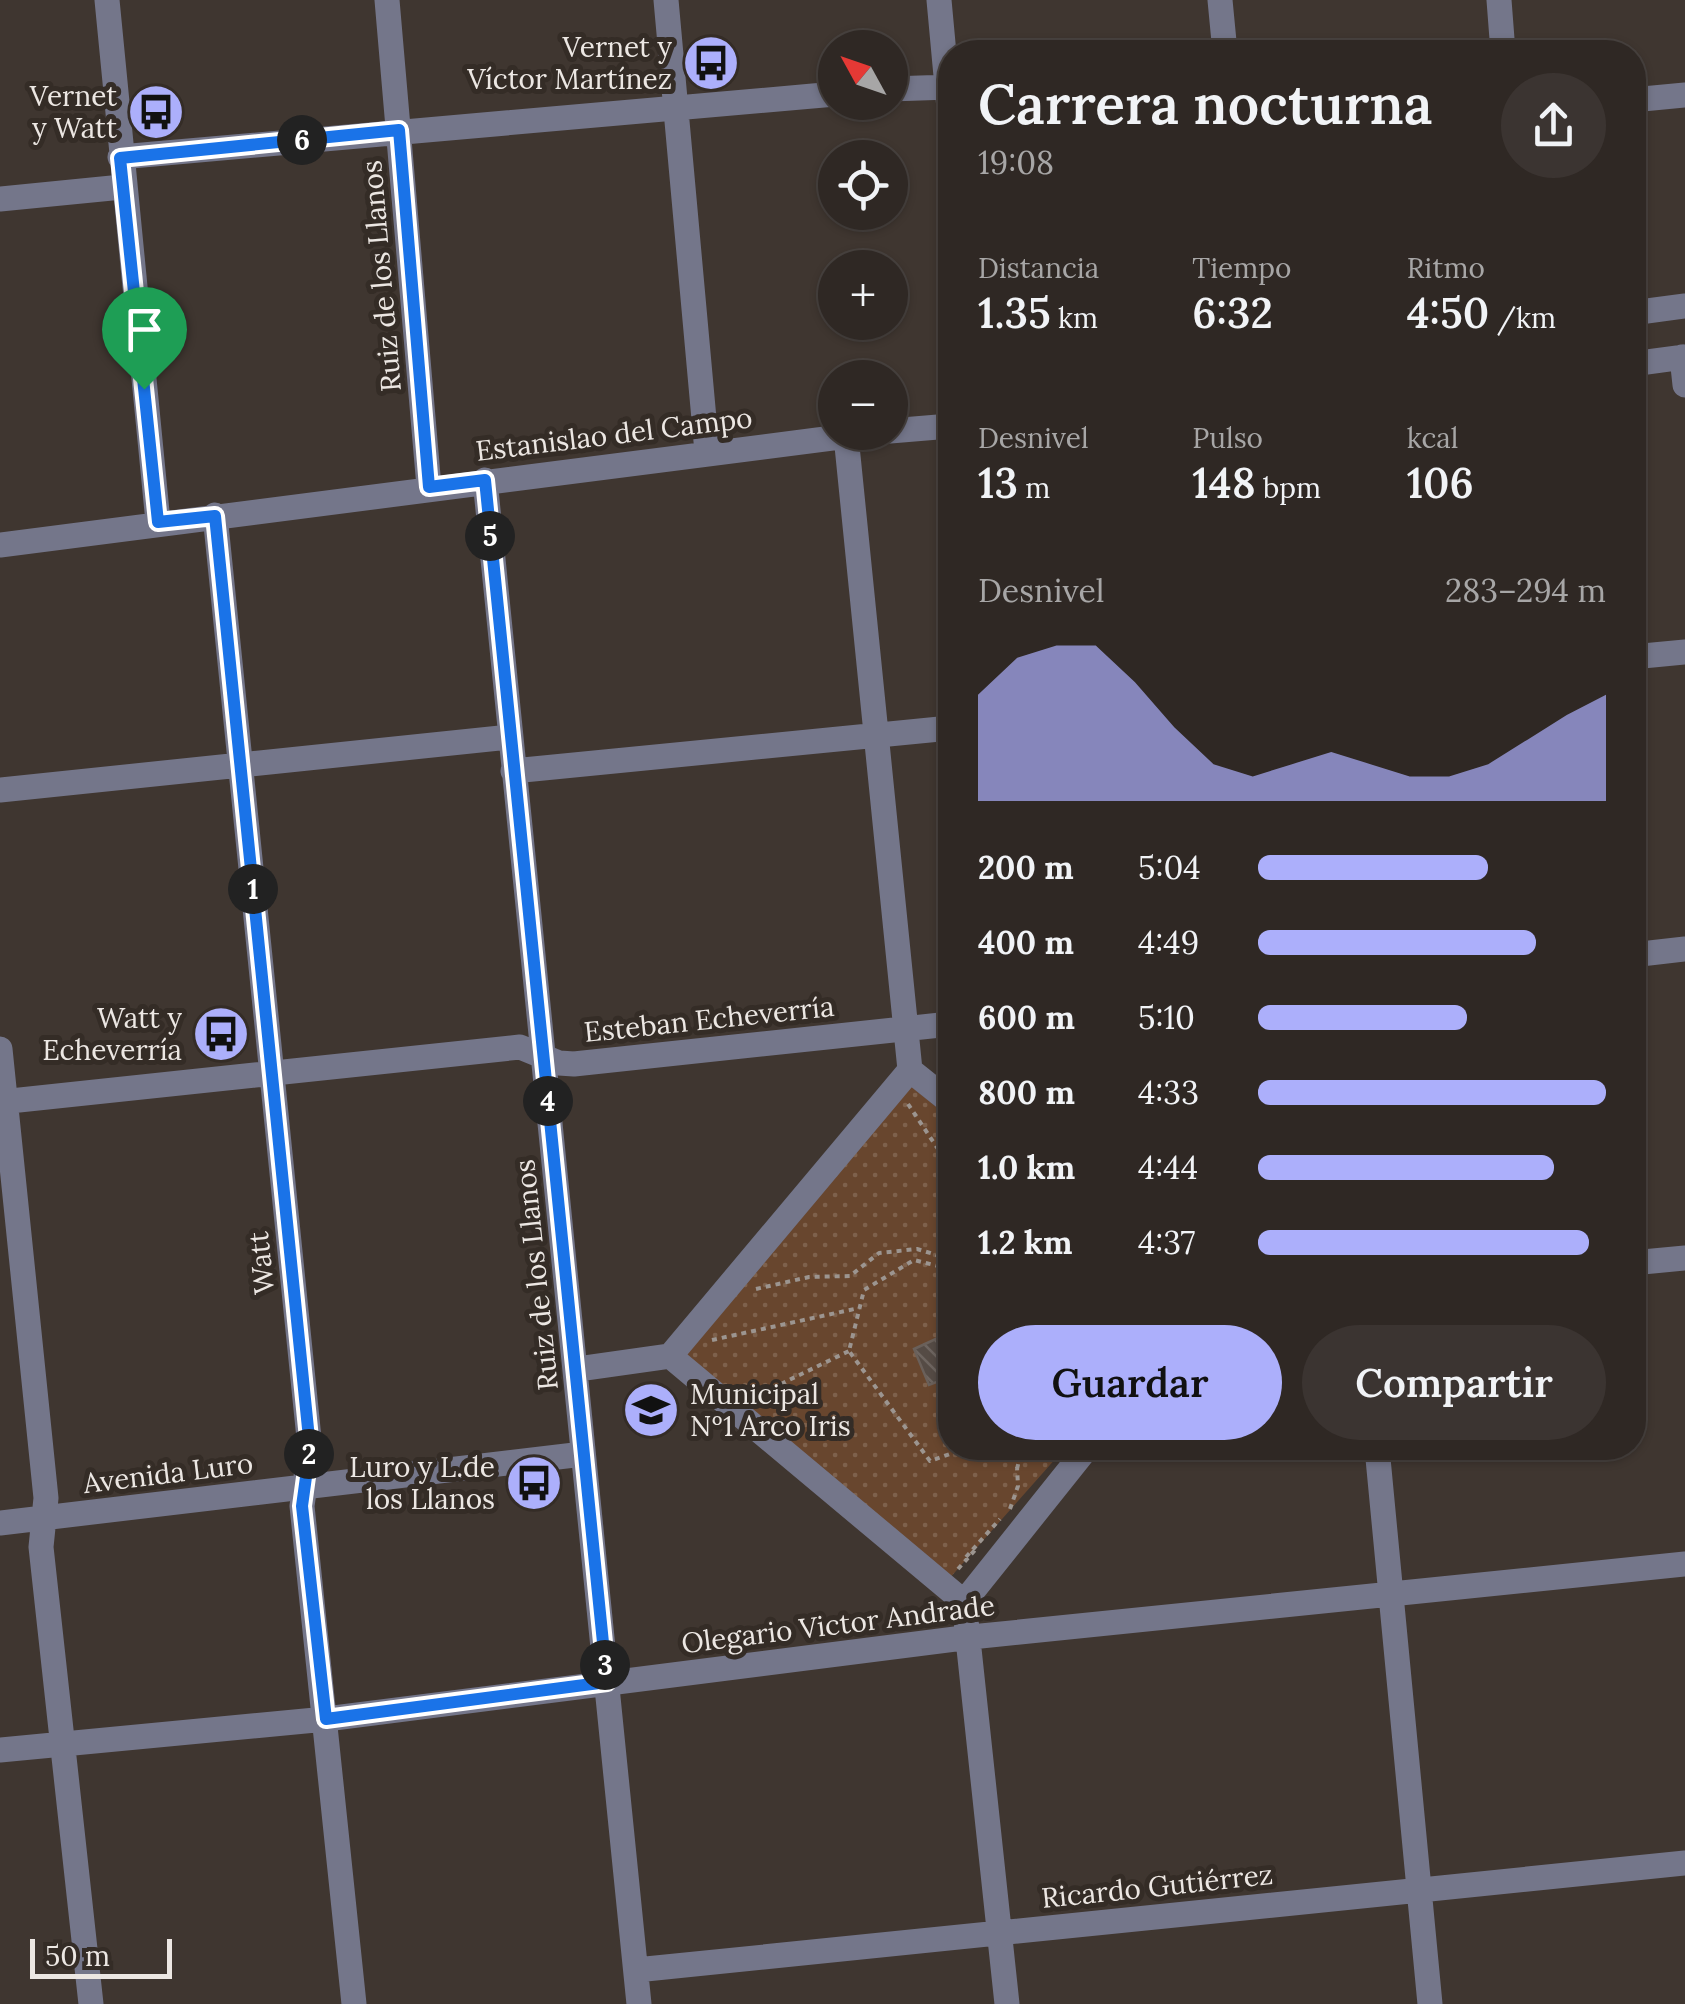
<!DOCTYPE html>
<html lang="es">
<meta charset="utf-8">
<style>
:root{--surface:#2f2824;--page:#3b3431;--text:#f1f3f6;--muted:#a7a6a6;--line:#4a4441;--accent:#acaffb}
body{margin:0;font-family:Lora,serif;background:var(--page);color:var(--text);height:100vh;display:flex;flex-direction:column;font-size:38px;white-space:nowrap}
*{box-sizing:border-box;margin:0}
p{font-size:32px;color:var(--muted)}
.icon{flex:none;width:55px;height:55px;fill:none;stroke:currentColor;stroke-width:2;stroke-linecap:round;stroke-linejoin:round}
.map{position:relative;flex:1;overflow:hidden}
.panel{position:absolute;left:938px;top:40px;width:708px;height:1420px;display:flex;flex-direction:column;background:var(--surface);border-radius:40px;box-shadow:0 2px 8px #0004,0 0 0 2px var(--line)}
.panel>*{flex:none}
.needle{width:65px;rotate:310deg}
.fabs{position:absolute;left:818px;top:30px;display:grid;gap:20px}
.fabs a{display:grid;place-items:center;width:90px;height:90px;border-radius:50%;background:var(--surface);box-shadow:0 2px 8px #0004,0 0 0 2px var(--line);font-size:50px}
.scale{position:absolute;left:30px;bottom:25px;width:142px;box-sizing:border-box;padding-left:10px;border:5px solid #ece7e3;border-top:0;font-size:28px;line-height:35px;white-space:nowrap;color:#ece7e3;-webkit-text-stroke:8px #342c26;paint-order:stroke}
.pin{position:absolute;display:grid;place-items:center;width:85px;height:85px;color:#fff;margin:-102px -42px;border-radius:50% 50% 50% 0;rotate:-45deg;box-shadow:0 0 10px #0007}
.pin .icon{rotate:45deg}
.km{position:absolute;width:50px;height:50px;margin:-25px;border-radius:50%;background:#222;color:#fff;font-size:28px;line-height:50px;text-align:center}
.round{display:grid;place-items:center;flex:none;width:105px;height:105px;border-radius:52px;background:var(--page)}
.headline{display:flex;align-items:center;justify-content:space-between;height:170px;padding:0 40px}
h1{font-size:55px;font-weight:600;line-height:75px}
.metrics{display:grid;grid-template-columns:repeat(3,1fr);gap:15px;height:170px;padding:10px 40px}
.metrics div{display:grid;align-content:center}
.metrics b{font-size:42px;font-weight:600}
.metrics small{font-size:28px;font-weight:400}
.metrics p{font-size:28px}
.chart{height:280px;padding:20px 40px}
.chart p{display:flex;justify-content:space-between}
.chart svg{width:100%;height:180px;margin-top:10px;fill:var(--accent);opacity:.7}
.action{display:flex;gap:20px;margin-top:auto;padding:20px 40px}
.action a{flex:1;height:115px;border-radius:60px;background:var(--accent);color:#111;font-size:40px;font-weight:600;line-height:115px;text-align:center}
.action a+a{background:var(--page);color:var(--text)}
ul{padding:0 40px;list-style:none;font-size:32px}
li{display:grid;grid-template-columns:160px 120px 1fr;align-items:center;height:75px}
li i{height:25px;border-radius:12px;background:var(--accent)}
.map>svg:first-child{display:block}
</style>
<div class="map">
<svg width="1685" height="2004" viewBox="0 0 1685 2004">
<defs>
<pattern id="green-dots" width="8" height="8" patternUnits="userSpaceOnUse" patternTransform="scale(2.5)"><rect width="8" height="8" fill="#68462e"/><path d="M2 2h.1M6 6h.1" fill="none" stroke="#7e614c" stroke-width="1.8" stroke-linecap="round"/></pattern>
<pattern id="building-back-hatch" width="6" height="6" patternUnits="userSpaceOnUse" patternTransform="scale(2.5)"><rect width="6" height="6" fill="#554b45"/><path d="M-1 5l2 2M0 0l6 6M5-1l2 2" fill="none" stroke="#6e6560"/></pattern>
</defs>
<rect width="100%" height="100%" fill="#3f3630"/>
<path fill="url(#green-dots)" d="M906 1082 950 1118V1448H1065L948 1580 682 1358Z"/>
<path fill="url(#building-back-hatch)" stroke="#6a605a" stroke-width="2.5" d="M938 1338 943 1349 950 1346V1377L929 1385 914 1349Z"/>
<g fill="none" stroke-linecap="round" stroke-linejoin="round">
<path stroke="#9c9590" stroke-width="4" stroke-dasharray="5 5" stroke-linecap="butt" d="M908 1104 950 1167
M950 1269 914 1260 864 1290 849 1351 930 1461 967 1448
M756 1289 809 1277 850 1276 879 1253 917 1249 950 1259
M712 1340 859 1308
M754 1397 849 1351
M1017 1469 1022 1448
M1010 1509 1018 1486 1017 1467
M966 1557 1000 1519
M958 1569 975 1550"/>
<path stroke="#74768a" stroke-width="25" d="M107 0 158 522
M387 0 429 487
M666 0 707 452
M939 0 950 119
M1220 0 1225 52
M1499 0 1503 52
M890 89 950 87
M1632 100 1685 95
M120 157 835 94
M0 199 122 187
M1632 313 1685 306
M1682 357 1685 385
M1632 364 1685 357
M890 431 950 426
M846 436 910 1070
M485 480 639 2004
M215 515 310 1448 302 1506 354 2004
M0 545 879 432
M1632 657 1685 652
M513 771 950 728
M0 790 510 737
M1632 955 1685 949
M0 1049 46 1498 41 1547 91 2004
M910 1070 950 1102
M0 1102 520 1047 559 1063 574 1064 950 1024
M1632 1263 1685 1258
M670 1356 964 1602
M578 1369 670 1356 910 1070
M1377 1448 1430 2004
M0 1523 583 1454
M964 1602 1007 2004
M964 1602 1087 1448
M0 1750 326 1719 971 1637 1685 1564
M636 1970 1685 1863"/>
</g>
<g fill="none" stroke-linecap="round" stroke-linejoin="round">
<g stroke="#fff" stroke-width="20">
<path id="route" d="M399 130 429 487 485 480 607 1682 326 1719 302 1506 310 1448 215 516 158 522 120 158Z"/>
</g>
<use href="#route" stroke="#1a73e8" stroke-width="12"/>
</g>
<defs>
<g id="bus-disc" transform="scale(2.875)"><circle r="9.5" fill="#acaffb" stroke="#342c26"/><path d="M-5-6H5V4H4V6H2V4H-2V6H-4V4H-5ZM-3.5-4V0h7V-4ZM-3.5 1.2v1.5H-2V1.2ZM2 1.2v1.5H3.5V1.2Z" fill="#111"/></g>
<g id="school-disc" transform="scale(2.875)"><circle r="9.5" fill="#acaffb" stroke="#342c26"/><path d="M0-5L7-2L0 1L-7-2ZM-4 1L0 2.5L4 1V4Q0 6-4 4Z" fill="#111"/></g>
</defs>
<g fill-rule="evenodd">
<use href="#bus-disc" x="711" y="63"/>
<use href="#bus-disc" x="156" y="112"/>
<use href="#bus-disc" x="221" y="1034"/>
<use href="#school-disc" x="651" y="1410"/>
<use href="#bus-disc" x="534" y="1483"/>
</g>
<g text-anchor="middle" dominant-baseline="central" stroke-width="10" stroke-linejoin="round" paint-order="stroke">
<g font-size="28" fill="#ece7e3" stroke="#342c26" text-anchor="end">
<text x="672" y="47">Vernet y<tspan x="672" dy="32">Víctor Martínez</tspan></text>
<text x="117" y="96">Vernet<tspan x="117" dy="32">y Watt</tspan></text>
<text x="182" y="1018">Watt y<tspan x="182" dy="32">Echeverría</tspan></text>
<text x="690" y="1394" text-anchor="start">Municipal<tspan x="690" dy="32">Nº1 Arco Iris</tspan></text>
<text x="495" y="1467">Luro y L.de<tspan x="495" dy="32">los Llanos</tspan></text>
</g>
<g font-size="28" fill="#ece7e3" stroke="#342c26">
<text transform="translate(381 276) rotate(-95)">Ruiz de los Llanos</text>
<text transform="translate(614 434) rotate(-7)">Estanislao del Campo</text>
<text transform="translate(709 1019) rotate(-6)">Esteban Echeverría</text>
<text transform="translate(261 1263) rotate(-96)">Watt</text>
<text transform="translate(536 1275) rotate(-96)">Ruiz de los Llanos</text>
<text transform="translate(168 1473) rotate(-7)">Avenida Luro</text>
<text transform="translate(838 1624) rotate(-7)">Olegario Victor Andrade</text>
<text transform="translate(1157 1886) rotate(-6)">Ricardo Gutiérrez</text>
</g>
</g>
</svg>
<div class="fabs">
<a><svg class="needle" viewBox="-14 -14 28 28"><path d="M0-13l5 13h-10z" fill="#e53935"/><path d="M0 13l5-13h-10z" fill="#a7a6a6"/></svg></a>
<a><svg class="icon" aria-label="locate" viewBox="0 0 24 24"><circle cx="12" cy="12" r="6"/><path d="M12 2v4M12 18v4M2 12h4M18 12h4"/></svg></a>
<a>+</a>
<a>−</a>
</div>
<div class="scale">50 m</div>
<div class="pin" style="left:144px;top:389px;background:#1e9e55"><svg class="icon" aria-label="arrive" viewBox="0 0 24 24"><path d="M6 21V4h12l-3 4 3 4H6"/></svg></div>
<b class="km" style="left:253px;top:889px">1</b>
<b class="km" style="left:309px;top:1454px">2</b>
<b class="km" style="left:605px;top:1665px">3</b>
<b class="km" style="left:548px;top:1101px">4</b>
<b class="km" style="left:490px;top:536px">5</b>
<b class="km" style="left:302px;top:140px">6</b>
<section class="panel">
<div class="headline"><div><h1>Carrera nocturna</h1><p>19:08</p></div><a class="round"><svg class="icon" aria-label="share" viewBox="0 0 24 24"><path d="M12 15V3M7 8l5-5 5 5M5 13v7h14v-7"/></svg></a></div>
<div class="metrics">
<div><p>Distancia</p><b>1.35<small> km</small></b></div>
<div><p>Tiempo</p><b>6:32</b></div>
<div><p>Ritmo</p><b>4:50<small> /km</small></b></div>
</div>
<div class="metrics">
<div><p>Desnivel</p><b>13<small> m</small></b></div>
<div><p>Pulso</p><b>148<small> bpm</small></b></div>
<div><p>kcal</p><b>106</b></div>
</div>
<div class="chart"><p><span>Desnivel</span>283–294 m</p>
<svg viewBox="0 0 160 44" preserveAspectRatio="none"><path d="M0 44V18L10 9L20 6L30 6L40 15L50 26L60 35L70 38L80 35L90 32L100 35L110 38L120 38L130 35L140 29L150 23L160 18V44z"/></svg>
</div>
<ul>
<li><b>200 m</b>5:04<i style="width:66%"></i></li>
<li><b>400 m</b>4:49<i style="width:80%"></i></li>
<li><b>600 m</b>5:10<i style="width:60%"></i></li>
<li><b>800 m</b>4:33<i style="width:100%"></i></li>
<li><b>1.0 km</b>4:44<i style="width:85%"></i></li>
<li><b>1.2 km</b>4:37<i style="width:95%"></i></li>
</ul>
<div class="action"><a>Guardar</a><a>Compartir</a></div>
</section>
</div>
